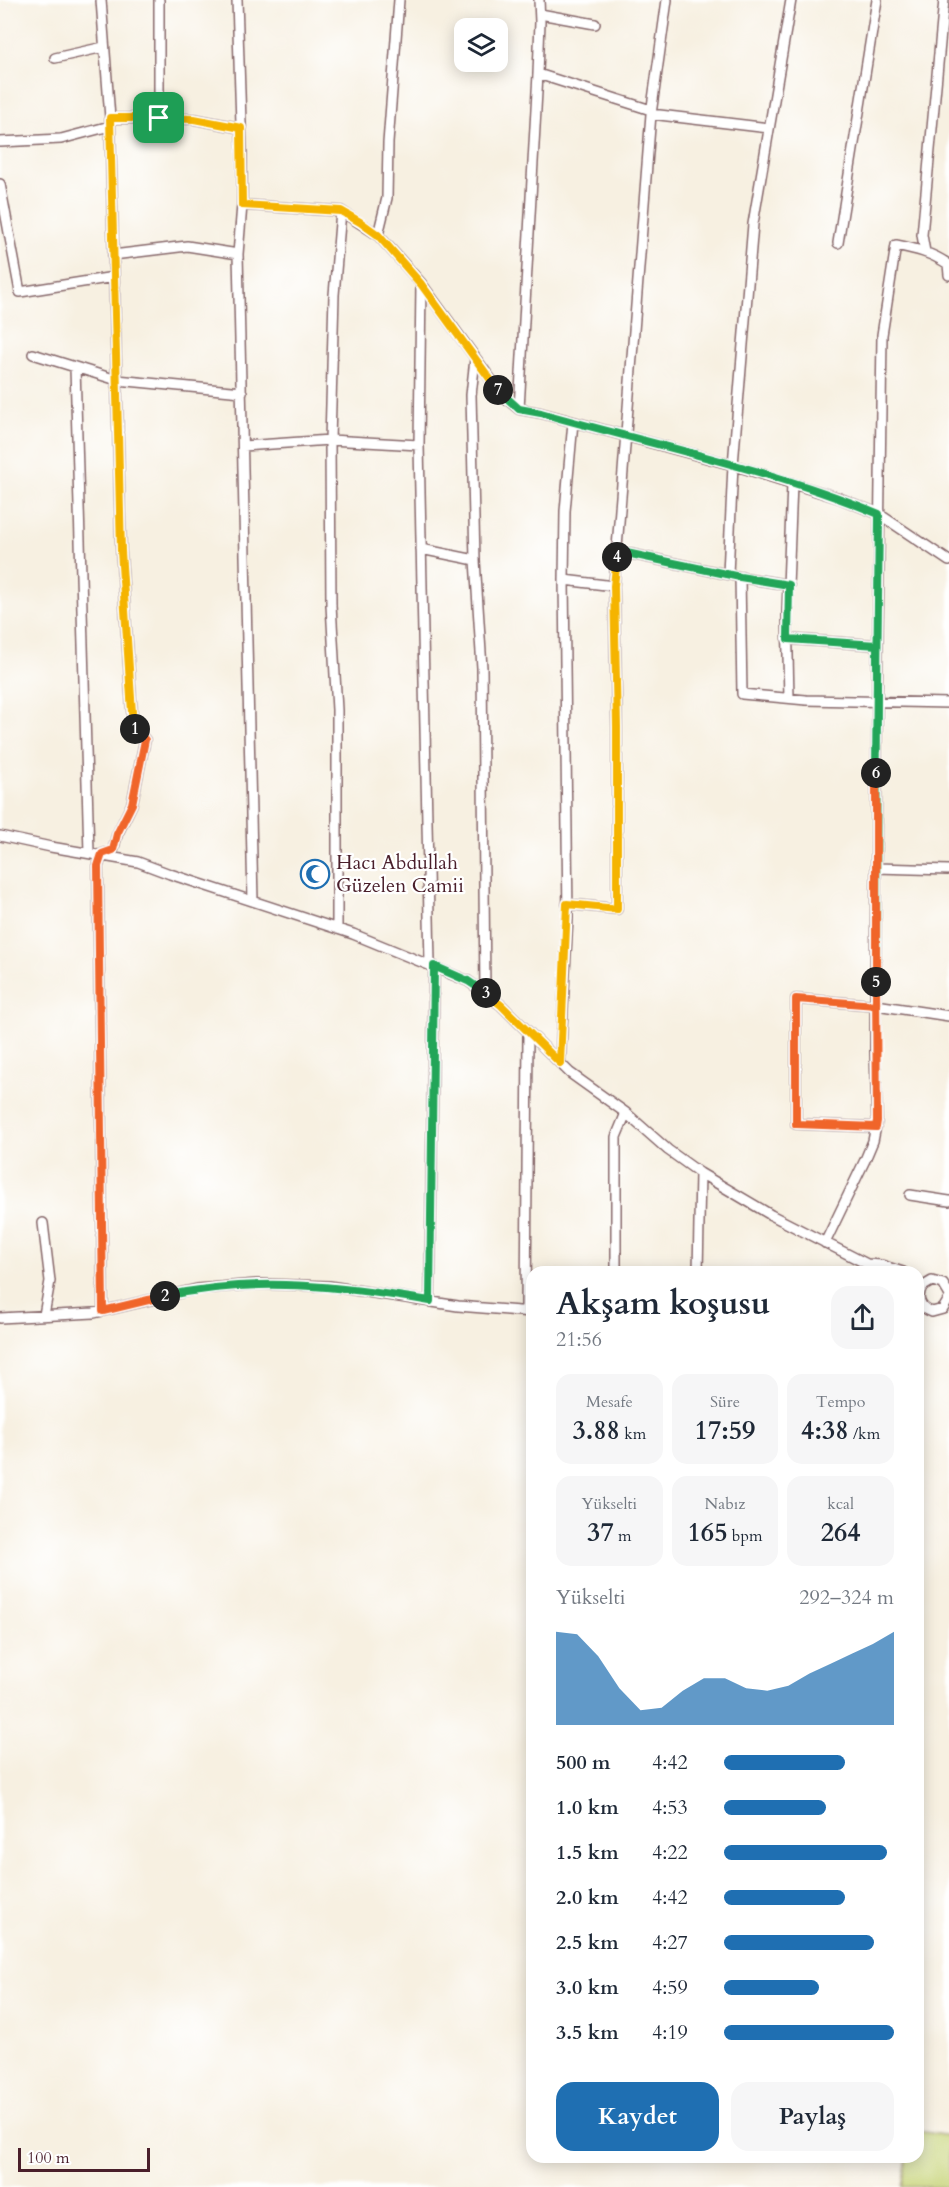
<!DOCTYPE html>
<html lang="tr">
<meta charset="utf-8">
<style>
:root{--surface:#fff;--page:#f6f6f7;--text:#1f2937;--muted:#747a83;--accent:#1f6fb2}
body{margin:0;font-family:Cardo,serif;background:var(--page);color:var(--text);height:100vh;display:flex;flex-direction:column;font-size:22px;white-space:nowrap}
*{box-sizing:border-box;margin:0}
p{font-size:20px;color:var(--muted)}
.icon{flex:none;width:33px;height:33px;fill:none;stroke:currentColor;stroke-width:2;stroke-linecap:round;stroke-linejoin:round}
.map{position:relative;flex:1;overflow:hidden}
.sheet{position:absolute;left:526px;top:1266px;width:398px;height:897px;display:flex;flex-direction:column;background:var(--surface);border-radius:18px;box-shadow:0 3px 15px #0003}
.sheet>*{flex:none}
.controls{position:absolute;left:454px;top:18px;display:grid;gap:12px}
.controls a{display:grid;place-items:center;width:54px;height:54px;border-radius:12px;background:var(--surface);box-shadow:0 3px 15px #0003;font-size:30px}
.scale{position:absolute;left:18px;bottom:15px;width:132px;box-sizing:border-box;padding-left:6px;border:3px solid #4a1f2b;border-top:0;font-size:16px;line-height:21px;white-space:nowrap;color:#4a1f2b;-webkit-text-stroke:4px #fff;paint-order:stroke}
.pin{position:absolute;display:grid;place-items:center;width:51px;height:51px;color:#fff;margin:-26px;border-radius:12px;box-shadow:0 3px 9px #0006}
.km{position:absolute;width:30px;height:30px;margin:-15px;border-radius:50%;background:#222;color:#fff;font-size:16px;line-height:30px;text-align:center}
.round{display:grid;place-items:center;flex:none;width:63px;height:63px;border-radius:18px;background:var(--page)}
.headline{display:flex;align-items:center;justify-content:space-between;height:102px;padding:0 30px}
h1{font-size:33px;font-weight:800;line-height:45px}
.stats{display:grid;grid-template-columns:repeat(3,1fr);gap:9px;height:102px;padding:6px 30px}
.stats div{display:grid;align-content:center;border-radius:15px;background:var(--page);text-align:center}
.stats b{font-size:26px;font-weight:800}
.stats small{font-size:16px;font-weight:400}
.stats p{font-size:16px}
.chart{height:168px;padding:12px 30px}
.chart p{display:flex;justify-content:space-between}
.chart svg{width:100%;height:108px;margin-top:6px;fill:var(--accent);opacity:.7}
.primary-button{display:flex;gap:12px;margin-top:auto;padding:12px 30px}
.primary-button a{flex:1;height:69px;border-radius:18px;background:var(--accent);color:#fff;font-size:24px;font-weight:800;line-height:69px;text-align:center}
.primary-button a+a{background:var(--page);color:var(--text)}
ul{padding:0 30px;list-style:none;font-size:20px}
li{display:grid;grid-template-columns:96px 72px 1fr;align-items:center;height:45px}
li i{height:15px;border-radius:8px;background:var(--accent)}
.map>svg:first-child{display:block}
</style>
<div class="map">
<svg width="949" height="2187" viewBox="0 0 949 2187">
<rect width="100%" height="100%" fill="#fff"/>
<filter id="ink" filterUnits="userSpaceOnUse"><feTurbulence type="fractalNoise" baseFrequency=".0167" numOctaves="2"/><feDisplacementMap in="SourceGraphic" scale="12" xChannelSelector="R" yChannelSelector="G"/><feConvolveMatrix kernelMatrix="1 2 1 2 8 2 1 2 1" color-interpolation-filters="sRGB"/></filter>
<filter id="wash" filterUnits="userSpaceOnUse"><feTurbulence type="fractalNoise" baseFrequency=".008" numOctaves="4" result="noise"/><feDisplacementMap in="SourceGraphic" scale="24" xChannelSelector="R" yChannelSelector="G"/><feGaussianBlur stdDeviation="1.35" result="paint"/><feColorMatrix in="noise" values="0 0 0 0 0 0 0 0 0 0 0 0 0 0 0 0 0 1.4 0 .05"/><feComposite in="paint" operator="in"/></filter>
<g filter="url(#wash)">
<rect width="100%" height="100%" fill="#f7f0e1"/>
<path fill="#c4d172" stroke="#87784e" stroke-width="1.5" d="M918 2131 949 2136V2187H902L907 2157H918Z"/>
</g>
<g filter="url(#ink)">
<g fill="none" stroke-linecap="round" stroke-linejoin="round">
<g stroke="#87686b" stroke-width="12">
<path id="street" d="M101 0 110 118 121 551 133 727 145 740 132 804 117 835 113 851 102 854 98 866 103 1311
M159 0V118
M237 0 242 154V205L238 254 253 901
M540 14 595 24
M55 58 104 47
M538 74 651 110
M651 114 769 128
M110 118 194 119 241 128
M0 142 61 139 110 126
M0 184 20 292 114 277
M242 205 341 211 378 235 421 283 503 396 519 409 541 413 733 465 839 498 879 514 949 561
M378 235 387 198 388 143 399 0
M838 243 877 0
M925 252 922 235 944 0
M113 255 187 246 238 254
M421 283 419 445 430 964
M33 354 117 380 242 392
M475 359 471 395 475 560 482 668 485 993
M75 367 89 853
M519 409 538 74 540 22 539 0
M243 446 330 440 419 445
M421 549 475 560
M617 551 740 577 789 585
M728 574 733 465 753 224 791 0
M740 577 742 694 806 700 949 703
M564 580 565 511 573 422
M788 639 877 645
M789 698 787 612 792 484
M0 836 51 847 138 862 170 874 353 934 468 981 501 1005 570 1073 626 1113 668 1150 700 1173 771 1215 867 1264 876 1272
M876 868 949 870
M567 904 617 909V727L614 586 651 114 667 0
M337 929V710L331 605 330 440 334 295 341 211
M560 1063 568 918 564 580 614 586
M876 1127 796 1124V999L876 1005 949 1016
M910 1195 949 1201
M43 1223 50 1281 44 1315
M825 1243 865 1160 873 1141 877 1121 875 1052 877 700 882 335 896 245C916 249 932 253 948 264L949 275
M867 1264 881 1265 903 1272
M616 1272V1137L626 1113
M698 1272 700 1173
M949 1294 943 1284 932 1281 922 1287C916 1298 920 1308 932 1312L943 1309 949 1299
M430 1301 434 966
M526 1312 528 1032
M0 1318 94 1313 197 1289 257 1284 329 1286 458 1306 532 1312"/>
</g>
<use href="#street" stroke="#fff" stroke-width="9"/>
</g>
</g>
<g fill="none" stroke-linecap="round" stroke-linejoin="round" filter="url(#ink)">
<g stroke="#fff" stroke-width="12">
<path id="split-1" d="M135 729 133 727 121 551 110 118H159"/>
</g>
<g stroke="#fff" stroke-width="12">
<path id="split-2" d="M135 729 145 740 132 804 117 834 113 850 102 854 98 866 103 1311 165 1296"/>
</g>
<g stroke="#fff" stroke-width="12">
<path id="split-3" d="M165 1296C255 1276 341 1286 430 1301L434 966 468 981 486 993"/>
</g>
<g stroke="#fff" stroke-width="12">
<path id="split-4" d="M486 993 501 1005 560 1063 567 904 617 909V727L614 586 617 557"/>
</g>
<g stroke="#fff" stroke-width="12">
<path id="split-5" d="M617 557V551L740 577 789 585 788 639 877 645 876 982"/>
</g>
<g stroke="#fff" stroke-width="12">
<path id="split-6" d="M876 982 877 1121 876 1127 796 1124V999L876 1005V773"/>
</g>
<g stroke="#fff" stroke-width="12">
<path id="split-7" d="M498 390 519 409 541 413C654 445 771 469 879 514L876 773"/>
</g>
<g stroke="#fff" stroke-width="12">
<path id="split-8" d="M159 118 194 119 241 128 242 205 341 211 360 222 378 235 421 284 498 390"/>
</g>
<use href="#split-1" stroke="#f5b400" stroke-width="8"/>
<use href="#split-2" stroke="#f0652b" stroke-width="8"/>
<use href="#split-3" stroke="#22a559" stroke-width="8"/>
<use href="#split-4" stroke="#f5b400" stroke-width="8"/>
<use href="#split-5" stroke="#22a559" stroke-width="8"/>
<use href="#split-6" stroke="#f0652b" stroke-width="8"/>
<use href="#split-7" stroke="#22a559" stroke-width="8"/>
<use href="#split-8" stroke="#f5b400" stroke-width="8"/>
</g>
<defs>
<g id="mosque-ring" transform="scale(1.5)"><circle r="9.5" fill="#fff" stroke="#1f6fb2" stroke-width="1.5"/><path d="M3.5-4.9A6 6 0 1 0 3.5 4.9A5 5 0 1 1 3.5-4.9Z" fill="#1f6fb2"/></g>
</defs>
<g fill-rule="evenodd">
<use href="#mosque-ring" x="315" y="874"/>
</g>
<g text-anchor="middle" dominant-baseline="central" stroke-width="4.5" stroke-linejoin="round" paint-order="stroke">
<g font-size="20" fill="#4a1f2b" stroke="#fff" text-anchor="start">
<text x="336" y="862">Hacı Abdullah<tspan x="336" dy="23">Güzelen Camii</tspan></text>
</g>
</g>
</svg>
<div class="controls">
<a><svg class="icon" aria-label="layers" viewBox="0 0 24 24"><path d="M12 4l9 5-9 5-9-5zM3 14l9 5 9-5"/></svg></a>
</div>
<div class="scale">100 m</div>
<div class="pin" style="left:159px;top:118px;background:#1e9e55"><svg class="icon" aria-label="arrive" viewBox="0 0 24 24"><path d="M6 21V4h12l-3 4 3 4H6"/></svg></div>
<b class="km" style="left:135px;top:729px">1</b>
<b class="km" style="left:165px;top:1296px">2</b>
<b class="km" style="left:486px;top:993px">3</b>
<b class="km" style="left:617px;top:557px">4</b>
<b class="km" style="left:876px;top:982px">5</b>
<b class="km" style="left:876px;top:773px">6</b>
<b class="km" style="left:498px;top:390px">7</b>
<section class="sheet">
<div class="headline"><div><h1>Akşam koşusu</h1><p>21:56</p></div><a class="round"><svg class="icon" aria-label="share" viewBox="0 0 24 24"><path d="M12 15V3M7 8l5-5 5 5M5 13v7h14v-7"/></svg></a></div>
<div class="stats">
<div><p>Mesafe</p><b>3.88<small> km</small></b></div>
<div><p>Süre</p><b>17:59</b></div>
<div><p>Tempo</p><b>4:38<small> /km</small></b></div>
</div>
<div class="stats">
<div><p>Yükselti</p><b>37<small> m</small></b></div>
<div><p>Nabız</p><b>165<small> bpm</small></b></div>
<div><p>kcal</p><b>264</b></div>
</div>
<div class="chart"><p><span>Yükselti</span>292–324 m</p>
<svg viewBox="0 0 160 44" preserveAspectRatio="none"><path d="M0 44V6L10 7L20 16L30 29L40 38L50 37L60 30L70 25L80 25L90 29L100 30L110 28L120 23L130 19L140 15L150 11L160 6V44z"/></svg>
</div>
<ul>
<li><b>500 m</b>4:42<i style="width:71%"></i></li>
<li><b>1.0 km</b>4:53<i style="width:60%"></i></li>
<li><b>1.5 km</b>4:22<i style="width:96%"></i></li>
<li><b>2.0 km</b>4:42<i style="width:71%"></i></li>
<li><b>2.5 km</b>4:27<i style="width:88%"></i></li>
<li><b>3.0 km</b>4:59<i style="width:56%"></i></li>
<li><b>3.5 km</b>4:19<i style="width:100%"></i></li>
</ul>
<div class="primary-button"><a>Kaydet</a><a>Paylaş</a></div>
</section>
</div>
